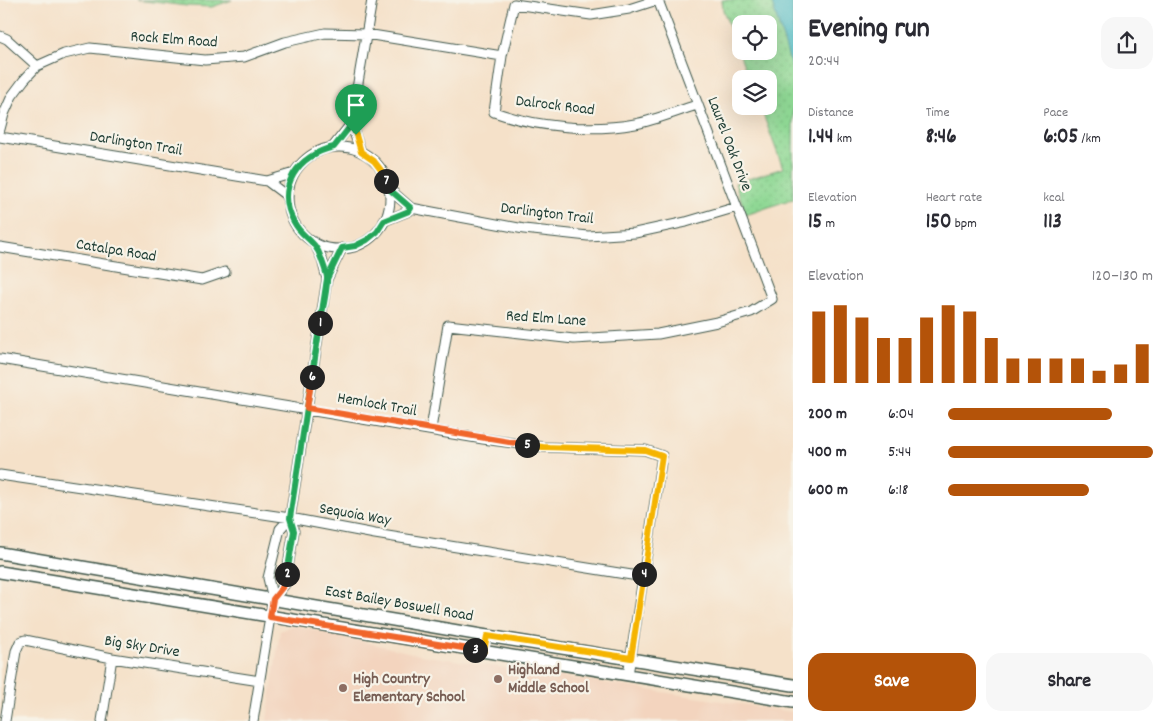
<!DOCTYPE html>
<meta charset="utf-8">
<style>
:root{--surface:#fff;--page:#f7f7f7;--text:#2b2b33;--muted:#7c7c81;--accent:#b45309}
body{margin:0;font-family:Dekko,sans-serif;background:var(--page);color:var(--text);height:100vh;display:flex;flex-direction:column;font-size:19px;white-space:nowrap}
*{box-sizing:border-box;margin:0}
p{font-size:16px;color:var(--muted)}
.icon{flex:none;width:28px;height:28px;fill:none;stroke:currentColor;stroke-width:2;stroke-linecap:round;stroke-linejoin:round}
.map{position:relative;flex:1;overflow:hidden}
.panel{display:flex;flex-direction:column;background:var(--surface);width:375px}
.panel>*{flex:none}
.buttons{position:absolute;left:732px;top:15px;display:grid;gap:10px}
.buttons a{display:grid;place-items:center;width:45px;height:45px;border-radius:10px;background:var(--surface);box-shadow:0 5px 20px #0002;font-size:25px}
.pin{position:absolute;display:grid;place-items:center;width:42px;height:42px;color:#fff;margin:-51px -21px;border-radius:50% 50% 50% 0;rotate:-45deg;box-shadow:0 0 5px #0007}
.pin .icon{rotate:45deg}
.km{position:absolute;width:25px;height:25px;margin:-12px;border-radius:50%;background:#222;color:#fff;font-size:14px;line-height:25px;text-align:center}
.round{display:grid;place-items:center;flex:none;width:52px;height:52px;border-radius:15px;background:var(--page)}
.head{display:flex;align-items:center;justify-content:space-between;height:85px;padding:0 15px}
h1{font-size:28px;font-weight:700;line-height:38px}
.stats{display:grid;grid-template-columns:repeat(3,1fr);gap:8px;height:85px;padding:5px 15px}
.stats div{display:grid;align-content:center}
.stats b{font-size:21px;font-weight:700}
.stats small{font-size:14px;font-weight:400}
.stats p{font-size:14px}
.chart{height:140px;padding:10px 15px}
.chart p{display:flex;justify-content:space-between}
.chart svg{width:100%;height:90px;margin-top:5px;stroke:var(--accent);stroke-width:6}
.cta{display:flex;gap:10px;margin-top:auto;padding:10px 15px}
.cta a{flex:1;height:58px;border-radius:15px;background:var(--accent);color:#fff;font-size:20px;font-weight:700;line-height:58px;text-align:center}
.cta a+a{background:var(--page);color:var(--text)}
ul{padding:0 15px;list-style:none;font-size:16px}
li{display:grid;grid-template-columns:80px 60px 1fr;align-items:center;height:38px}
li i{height:12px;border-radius:6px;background:var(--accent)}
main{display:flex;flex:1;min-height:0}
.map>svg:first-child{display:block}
</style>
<main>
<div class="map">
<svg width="793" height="721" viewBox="0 0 793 721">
<defs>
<pattern id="green-dots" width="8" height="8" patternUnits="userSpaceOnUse" patternTransform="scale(1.25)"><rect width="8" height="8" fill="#8fd894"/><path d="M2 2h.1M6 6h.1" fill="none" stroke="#7bba80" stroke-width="1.8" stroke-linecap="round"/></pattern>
</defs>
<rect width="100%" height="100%" fill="#f7f3e8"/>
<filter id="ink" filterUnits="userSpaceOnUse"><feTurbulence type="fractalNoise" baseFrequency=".02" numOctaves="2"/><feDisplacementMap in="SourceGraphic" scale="10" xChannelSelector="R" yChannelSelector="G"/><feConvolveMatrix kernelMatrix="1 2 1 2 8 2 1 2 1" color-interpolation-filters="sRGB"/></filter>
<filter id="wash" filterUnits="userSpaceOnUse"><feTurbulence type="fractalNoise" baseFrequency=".0096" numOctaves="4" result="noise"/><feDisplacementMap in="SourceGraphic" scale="20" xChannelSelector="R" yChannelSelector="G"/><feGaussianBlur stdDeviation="1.12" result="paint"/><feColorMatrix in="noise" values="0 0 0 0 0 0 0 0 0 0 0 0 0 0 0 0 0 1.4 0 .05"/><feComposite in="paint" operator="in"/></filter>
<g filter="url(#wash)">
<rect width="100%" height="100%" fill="#f5e1c9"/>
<path fill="#f3d4be" d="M293 625 420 655 793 712V721H267L280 631Z"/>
<path fill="url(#green-dots)" stroke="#578a64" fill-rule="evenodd" d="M136 0H232L212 7 187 6Z
M722 0H793V200L792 199 746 215 735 183 783 168 760 106H769V79H749L723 10ZM741 24H769V51H741Z"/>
<path fill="#4dbbc5" stroke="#367c7c" d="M771 0H793V72Z"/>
</g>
<g filter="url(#ink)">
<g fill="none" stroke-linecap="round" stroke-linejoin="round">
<g stroke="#3f564a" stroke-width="11">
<path id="minor" d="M657 0 629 9 591 15 514 4 502 56 494 112C537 127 590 132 635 124 656 120 677 111 697 105
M0 36 7 39 37 66
M0 129 4 114 12 96 24 80 37 66 64 54 90 48 205 60 244 57 285 42 325 33 366 34 502 56
M0 137 267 181 294 173
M333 147 351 124
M288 198a51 51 0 1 1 102 0a51 51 0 1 1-102 0Z
M361 152 351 124 372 0
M267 181 287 196
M389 189 411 208 524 229 588 236 635 233 686 222 737 207
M384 221 409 211 411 208
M314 242 322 259 327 279
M0 247 202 280 225 272
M0 359 483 439 543 447 645 450 662 456 628 675
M431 429 448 325 574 339 658 334 717 322 751 312 772 299 658 0
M0 475 290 518 375 534 644 577
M273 599 285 584 294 531 290 518 327 279 342 248
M5 721 16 651 20 642 25 640 112 658 260 681
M102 721 112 658
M253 721 273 599 268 578 280 529 290 518"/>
</g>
<g stroke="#3f564a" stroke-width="14">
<path id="major" d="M0 553 487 636 793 685
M0 572 793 702"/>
</g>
<use href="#minor" stroke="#fff" stroke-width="9"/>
<use href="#major" stroke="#fff" stroke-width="11"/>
</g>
</g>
<g fill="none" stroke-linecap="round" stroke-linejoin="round" filter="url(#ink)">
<g stroke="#fff" stroke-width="10">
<path id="split-1" d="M320 323C322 311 328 289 327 277 326 271 323 264 321 258 315 239 302 238 294 222 275 187 298 155 334 147L352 124 356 135"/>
</g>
<g stroke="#fff" stroke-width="10">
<path id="split-2" d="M287 574 294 531 290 518 320 323"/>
</g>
<g stroke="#fff" stroke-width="10">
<path id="split-3" d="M287 574 285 584 273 599 270 617 475 650"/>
</g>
<g stroke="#fff" stroke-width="10">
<path id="split-4" d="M475 650 484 651 487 636 631 658 644 574"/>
</g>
<g stroke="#fff" stroke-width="10">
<path id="split-5" d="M527 445 543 447 645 450 662 456 644 574"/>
</g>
<g stroke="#fff" stroke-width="10">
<path id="split-6" d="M312 377 307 408 527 445"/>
</g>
<g stroke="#fff" stroke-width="10">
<path id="split-7" d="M312 377 327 279 342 248 355 246 367 240 377 232 384 221 409 211 411 208 389 189 386 181"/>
</g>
<g stroke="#fff" stroke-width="10">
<path id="split-8" d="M356 135 361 152 374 161 384 174 386 181"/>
</g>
<use href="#split-1" stroke="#22a559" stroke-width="6"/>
<use href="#split-2" stroke="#22a559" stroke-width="6"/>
<use href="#split-3" stroke="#f0652b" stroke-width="6"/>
<use href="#split-4" stroke="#f5b400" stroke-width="6"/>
<use href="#split-5" stroke="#f5b400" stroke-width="6"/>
<use href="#split-6" stroke="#f0652b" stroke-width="6"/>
<use href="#split-7" stroke="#22a559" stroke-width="6"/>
<use href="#split-8" stroke="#f5b400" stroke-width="6"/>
</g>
<g fill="#8d6e63" stroke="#f7f3e8" stroke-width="2">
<circle cx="498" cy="679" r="5"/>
<circle cx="343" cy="688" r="5"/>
</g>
<g text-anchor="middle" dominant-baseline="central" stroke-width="4.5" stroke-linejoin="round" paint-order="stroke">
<g font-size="16" fill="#1f3d34" stroke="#f7f3e8">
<text transform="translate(174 40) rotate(4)">Rock Elm Road</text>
<text transform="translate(555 106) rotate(7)">Dalrock Road</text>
<text transform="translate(136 144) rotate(9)">Darlington Trail</text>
<text transform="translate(729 144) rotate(69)">Laurel Oak Drive</text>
<text transform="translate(547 214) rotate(7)">Darlington Trail</text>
<text transform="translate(116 251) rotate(9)">Catalpa Road</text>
<text transform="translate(546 319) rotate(4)">Red Elm Lane</text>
<text transform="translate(377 405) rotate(10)">Hemlock Trail</text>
<text transform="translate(355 515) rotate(10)">Sequoia Way</text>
<text transform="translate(399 604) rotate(10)">East Bailey Boswell Road</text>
<text transform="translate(142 647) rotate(9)">Big Sky Drive</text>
</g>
<g font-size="16" font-weight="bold" fill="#785e54" stroke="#f7f3e8" text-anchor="start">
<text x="508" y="670">Highland<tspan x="508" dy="18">Middle School</tspan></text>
<text x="353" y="679">High Country<tspan x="353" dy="18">Elementary School</tspan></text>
</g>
</g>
</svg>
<div class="buttons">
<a><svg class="icon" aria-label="locate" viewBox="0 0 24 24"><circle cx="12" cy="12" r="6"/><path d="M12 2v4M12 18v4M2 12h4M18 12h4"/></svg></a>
<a><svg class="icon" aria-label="layers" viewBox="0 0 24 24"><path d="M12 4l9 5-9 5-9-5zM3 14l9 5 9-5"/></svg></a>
</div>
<div class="pin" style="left:356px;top:135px;background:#1e9e55"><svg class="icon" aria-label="arrive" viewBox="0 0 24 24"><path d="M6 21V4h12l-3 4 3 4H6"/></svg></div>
<b class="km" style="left:320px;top:323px">1</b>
<b class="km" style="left:287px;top:574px">2</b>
<b class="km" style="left:475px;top:650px">3</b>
<b class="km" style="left:644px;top:574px">4</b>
<b class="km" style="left:527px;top:445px">5</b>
<b class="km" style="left:312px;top:377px">6</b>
<b class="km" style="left:386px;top:181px">7</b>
</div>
<section class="panel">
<div class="head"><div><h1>Evening run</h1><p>20:44</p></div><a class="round"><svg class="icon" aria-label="share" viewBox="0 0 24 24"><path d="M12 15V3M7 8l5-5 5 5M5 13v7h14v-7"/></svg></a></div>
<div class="stats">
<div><p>Distance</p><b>1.44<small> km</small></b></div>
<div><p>Time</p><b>8:46</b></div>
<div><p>Pace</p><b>6:05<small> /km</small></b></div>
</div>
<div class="stats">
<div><p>Elevation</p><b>15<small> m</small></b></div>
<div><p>Heart rate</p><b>150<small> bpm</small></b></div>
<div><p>kcal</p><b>113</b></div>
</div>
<div class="chart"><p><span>Elevation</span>120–130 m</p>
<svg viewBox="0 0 160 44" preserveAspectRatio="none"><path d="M5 44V9M15 44V6M25 44V12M35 44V22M45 44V22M55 44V12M65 44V6M75 44V9M85 44V22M95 44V32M105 44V32M115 44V32M125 44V32M135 44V38M145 44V35M155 44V25"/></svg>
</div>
<ul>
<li><b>200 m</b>6:04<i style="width:80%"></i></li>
<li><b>400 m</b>5:44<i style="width:100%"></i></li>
<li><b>600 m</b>6:18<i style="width:69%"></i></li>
</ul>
<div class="cta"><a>Save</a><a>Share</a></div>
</section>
</main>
